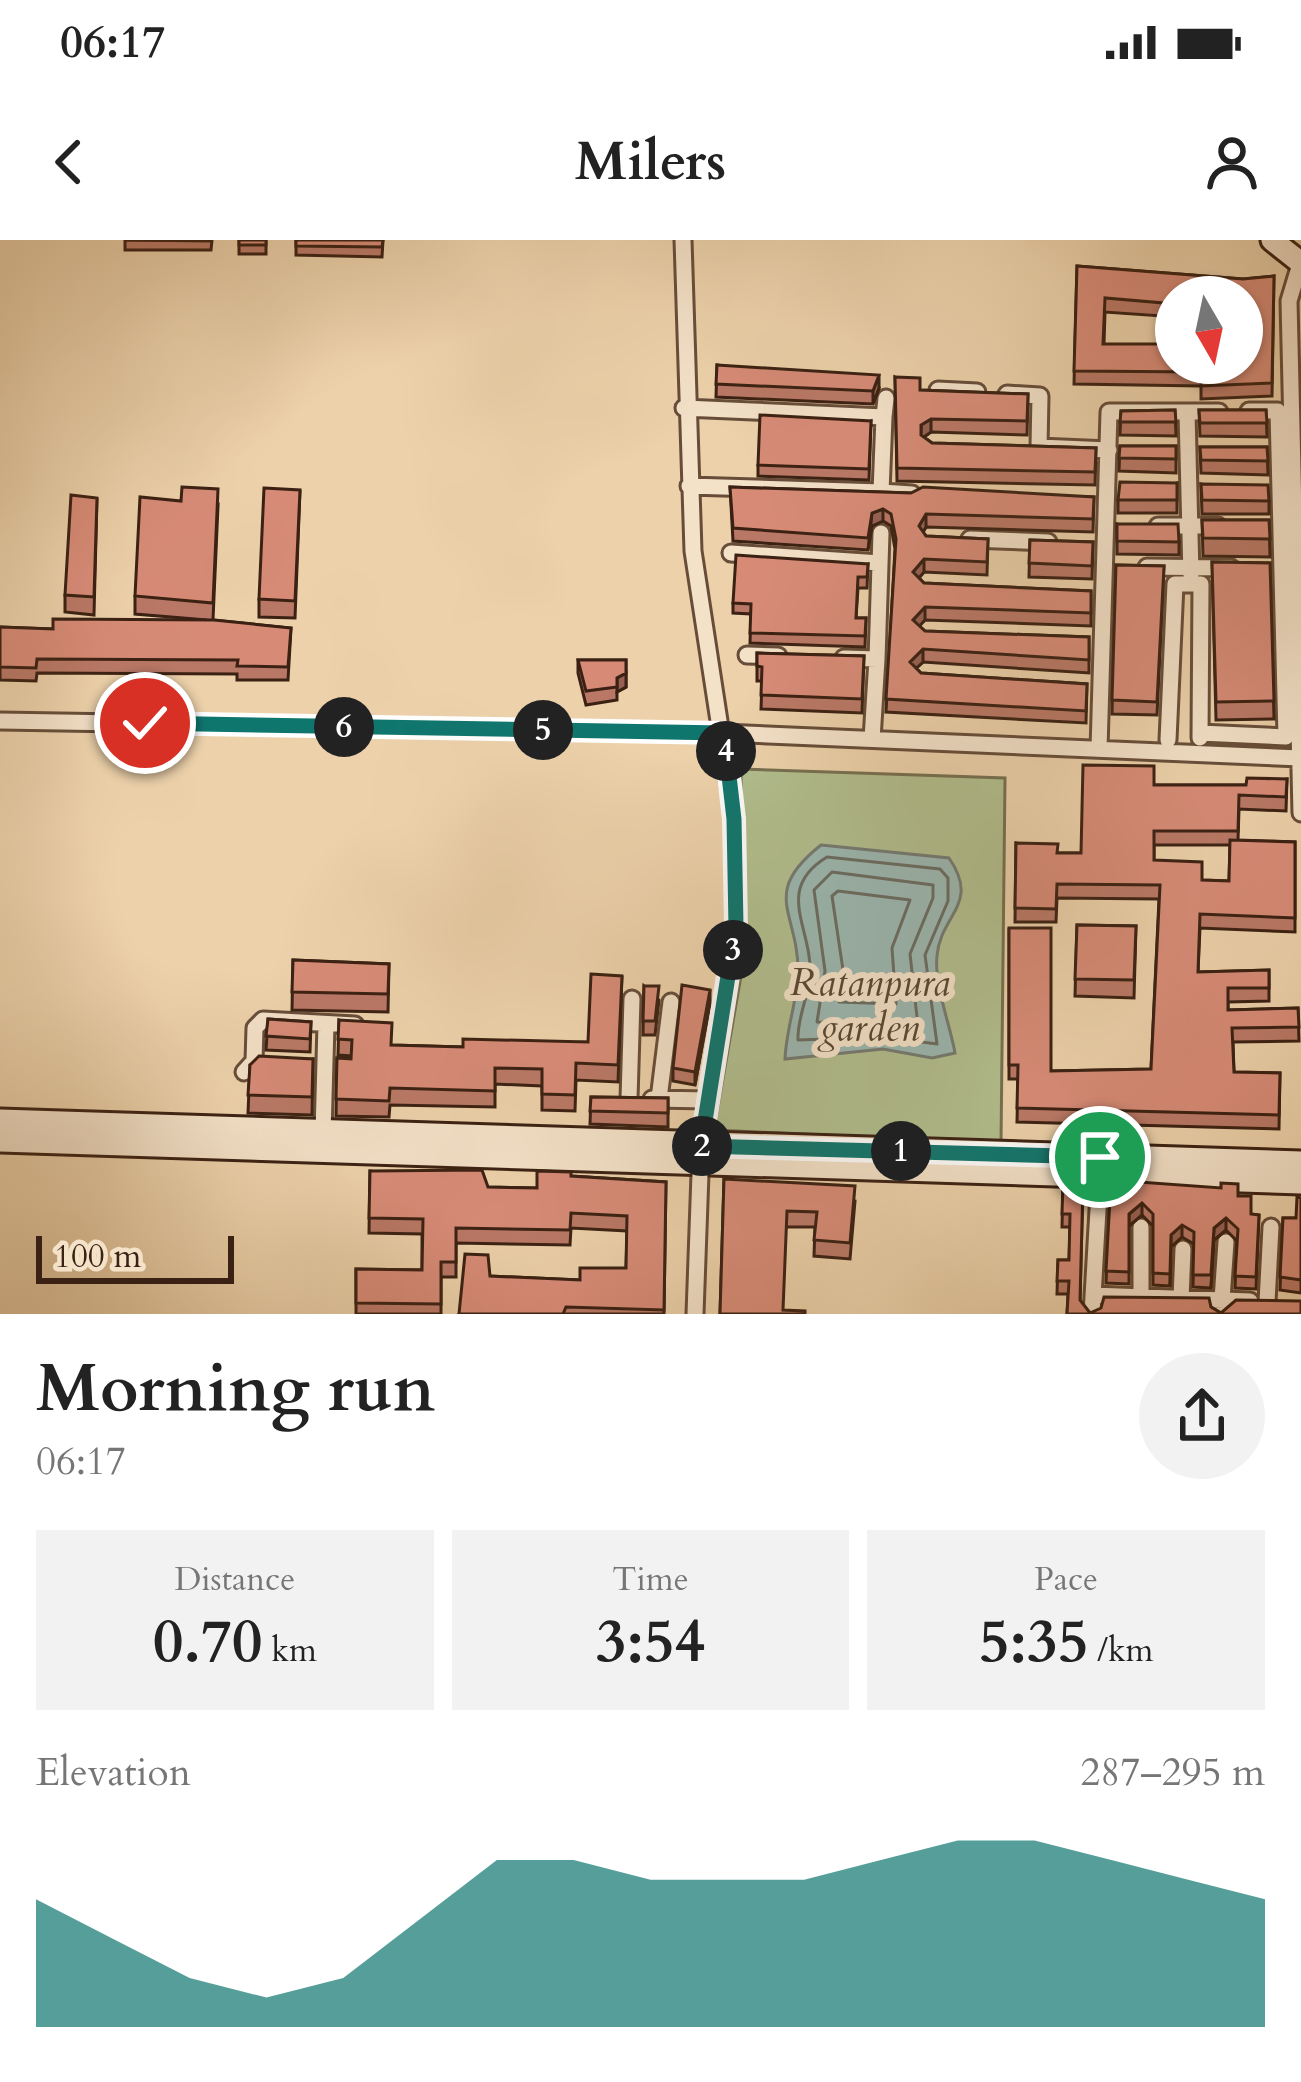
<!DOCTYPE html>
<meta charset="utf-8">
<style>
:root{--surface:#fff;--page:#f2f2f2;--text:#222;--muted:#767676;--accent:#0f766e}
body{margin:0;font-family:Cardo,serif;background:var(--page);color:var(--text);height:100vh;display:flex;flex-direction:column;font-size:45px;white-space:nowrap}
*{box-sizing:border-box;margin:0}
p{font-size:39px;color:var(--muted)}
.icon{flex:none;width:66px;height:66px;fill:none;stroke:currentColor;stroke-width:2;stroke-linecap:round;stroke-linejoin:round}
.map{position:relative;height:1074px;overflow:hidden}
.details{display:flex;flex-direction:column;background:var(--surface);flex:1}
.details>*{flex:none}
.needle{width:78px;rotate:171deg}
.tools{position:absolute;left:1155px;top:36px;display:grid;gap:24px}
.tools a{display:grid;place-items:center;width:108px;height:108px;border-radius:50%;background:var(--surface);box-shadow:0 3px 9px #0004;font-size:60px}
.scale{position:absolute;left:36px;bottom:30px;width:198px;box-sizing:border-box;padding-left:12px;border:6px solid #3b2113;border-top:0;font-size:33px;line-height:42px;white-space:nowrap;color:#3b2113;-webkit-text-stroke:9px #f3e1c8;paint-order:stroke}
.pin{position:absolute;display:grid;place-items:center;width:102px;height:102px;color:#fff;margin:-51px;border:6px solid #fff;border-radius:50%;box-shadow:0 3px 12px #0007}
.km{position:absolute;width:60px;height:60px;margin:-30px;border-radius:50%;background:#222;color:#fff;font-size:33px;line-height:60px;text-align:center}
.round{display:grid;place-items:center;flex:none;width:126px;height:126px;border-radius:63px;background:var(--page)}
.head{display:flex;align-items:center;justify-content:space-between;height:204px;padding:0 36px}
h1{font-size:66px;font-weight:600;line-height:90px}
.metrics{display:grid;grid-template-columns:repeat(3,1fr);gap:18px;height:204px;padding:12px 36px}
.metrics div{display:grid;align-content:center;border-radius:0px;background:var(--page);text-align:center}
.metrics b{font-size:60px;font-weight:600}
.metrics small{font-size:33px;font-weight:400}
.metrics p{font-size:33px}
.chart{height:336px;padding:24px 36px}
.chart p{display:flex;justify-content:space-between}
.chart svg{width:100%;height:216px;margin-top:12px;fill:var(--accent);opacity:.7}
.status{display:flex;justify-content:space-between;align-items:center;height:84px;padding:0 60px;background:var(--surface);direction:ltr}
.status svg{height:33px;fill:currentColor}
header{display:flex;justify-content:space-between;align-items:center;height:156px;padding:0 36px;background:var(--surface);font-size:54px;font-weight:600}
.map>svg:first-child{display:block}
</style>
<div class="status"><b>06:17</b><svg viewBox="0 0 49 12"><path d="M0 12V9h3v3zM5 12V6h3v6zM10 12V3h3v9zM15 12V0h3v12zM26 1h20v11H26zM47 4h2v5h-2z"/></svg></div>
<header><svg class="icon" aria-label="back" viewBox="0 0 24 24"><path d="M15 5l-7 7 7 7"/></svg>Milers<svg class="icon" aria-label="person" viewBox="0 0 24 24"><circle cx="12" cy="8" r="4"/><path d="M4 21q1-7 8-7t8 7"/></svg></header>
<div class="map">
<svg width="1301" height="1074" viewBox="0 0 1301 1074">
<rect width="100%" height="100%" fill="#ecd1aa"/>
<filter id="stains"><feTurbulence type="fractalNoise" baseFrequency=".00167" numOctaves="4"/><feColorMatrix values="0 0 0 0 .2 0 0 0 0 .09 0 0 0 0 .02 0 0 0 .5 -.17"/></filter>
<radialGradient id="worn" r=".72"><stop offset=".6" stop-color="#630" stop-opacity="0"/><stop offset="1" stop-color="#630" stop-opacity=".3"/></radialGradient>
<path fill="#b1bd8d" stroke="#766f50" stroke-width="3" d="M741 529 1005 538 1001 903 714 890 741 736Z"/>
<path fill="#9ab6af" stroke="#747a71" stroke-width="3" d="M821 605 949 618C981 664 940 675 937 716 934 745 950 784 955 813L932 818 883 809 785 819C786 790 797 762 798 733 799 672 759 654 821 605Z"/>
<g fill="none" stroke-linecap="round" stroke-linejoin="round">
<path stroke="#6a6c61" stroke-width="3" d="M827 617 940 629 948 638V661L925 715 937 804 883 797 798 800C797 778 808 758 810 736 813 688 773 650 827 617Z
M832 632 933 645V658L910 714 918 786 817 782 825 731 814 650Z
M838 651 910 660 892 708 896 764 839 762 843 730 832 656Z"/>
<g stroke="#674d39" stroke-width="21">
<path id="street" d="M683 0 693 311 734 579 737 686 701 906 695 1074
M1301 21 1289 61 1301 573
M938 150 977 152
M1007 154 1040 156 1039 207 1109 210
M684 168 884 177 886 158
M1187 172 1191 335
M884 177 881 252 912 254
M689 246 881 252
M1158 286H1218
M970 299 1048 302
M731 313 880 323
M1147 327 1231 328
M747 415 778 416
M844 418 877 419 881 293
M0 481 724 493 1301 518
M1200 493 1286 497 1278 171H1249
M872 499 877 419
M1168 500 1175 344H1201L1200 498
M1099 509 1109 172H1219
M244 832 254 821 255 788 263 780 355 785
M629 859 632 759
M652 859 709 860
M659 859 671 762
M323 894 326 784
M1093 1055 1250 1061
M1141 1057V987
M1181 1059 1183 1009
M1267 1062 1271 987
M1092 1074 1100 935
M1221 1074 1226 1002"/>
</g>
<g stroke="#3b2113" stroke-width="27">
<path id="secondary" d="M1272 0 1301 23
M0 880 1301 922
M0 901 1301 943"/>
</g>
<use href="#street" stroke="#f3e1c8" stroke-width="15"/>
<use href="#secondary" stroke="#f3e1c8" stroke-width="21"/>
</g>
<path fill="#b97866" stroke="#3b2113" stroke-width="3" fill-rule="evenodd" d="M125 0H212L211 10H125Z
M239 0H266V14H239Z
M296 0H383L382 17 296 15Z
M1077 26 1243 39 1274 36 1272 156 1201 159V146L1074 144ZM1176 57H1242L1245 113 1176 123 1104 104 1105 72 1176 77Z
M717 125 879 148 873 164 716 157Z
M895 137 920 150 1028 154 1027 195 931 192 924 197 932 203 1096 208 1095 245 897 241Z
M1175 170 1176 196 1120 195 1121 171Z
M1199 170H1266L1267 197 1200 196Z
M871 181 869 240 758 236V225Z
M1120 206H1176V233L1119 231Z
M1200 207H1267L1268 235 1201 233Z
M1177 243V273H1118V260Z
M1201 244 1269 261V274H1202Z
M730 247 911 253 1094 257 1093 292 926 287 923 292 926 296 988 299 987 335 924 332 919 338 924 343 1091 351V386L925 380 919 386 925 391 1089 397V433L923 422 916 428 921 433 1087 444 1086 483 886 472 895 309 891 286 883 281 872 286 868 310 733 301Z
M300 250 295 378 259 377V359Z
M97 258 94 375 65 372V355Z
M218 266 213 380 291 388 288 440H237V434L37 433 36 441 0 440V387L53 389 207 380 135 374V356Z
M1202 280H1269L1270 317 1203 316Z
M1117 284 1179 302V315L1117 314Z
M1030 300 1093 302 1092 339 1029 337Z
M1212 322 1270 323 1274 479 1216 480Z
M868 324 867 348H858L856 378H866L865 407 750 403 751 374 733 373V363Z
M1116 325 1164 326 1157 475 1112 474Z
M757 413 864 416 862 473 761 469 762 441H757Z
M578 420H626V447L617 452V460L586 465 578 433Z
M1287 539 1286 571 1239 569 1238 600 1295 602V692L1200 688 1198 732 1269 730V761L1228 762V770L1298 768 1299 801 1233 802 1234 832 1280 833 1279 889 1017 882 1018 839H1009V688L1051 831 1151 829 1159 659 1057 658 1056 682H1015L1016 603 1057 613H1081L1154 545H1246ZM1154 605H1230L1229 641 1202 640 1154 620Z
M1077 685 1136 686 1134 758 1075 756Z
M293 720 389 724 388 772 292 770Z
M622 736 618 842 576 840 575 871 542 870V846L495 844V867L390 865 389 877 336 876 337 818 351 819V816L338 815 339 780 392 805 463 807 588 802Z
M644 746 659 760 655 795H643Z
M710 763 695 845 673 841V828Z
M268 779 311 782 310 812 266 810Z
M313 819 312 875 248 873 250 825Z
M591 857 668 858V887L590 884Z
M370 931 488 947 537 948 571 936 666 942 664 1074H459L490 1036 580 1040 626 1028 627 991 571 988 570 1005 456 1003V1037H441V1074H356V1029L422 1030V994L369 993Z
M724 939 855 961 850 1019 814 1016 815 987H787L720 1074Z
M1111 940 1238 956 1251 974 1259 975 1256 1049 1235 1048 1237 1001 1226 990 1214 1000 1211 1048 1193 1047 1194 1004 1182 997 1171 1007 1170 1046 1153 1045V986L1142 975 1129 986V1044L1106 1043Z
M1063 943 1083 944 1080 1061 1090 1073 1211 1067 1221 1073 1301 1074H1067L1068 1054H1057L1058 1020H1069L1070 987H1062Z
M1301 958V1053L1280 1050 1283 978H1296Z"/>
<path fill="#966153" stroke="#3b2113" stroke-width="3" d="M879 135V148L873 164V151Z
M931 179V192L921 199V185Z
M883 269V281L872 286 868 310 872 273Z
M926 274V287L919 299V286Z
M924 319V332L913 345V332Z
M925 367V380L913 393V380Z
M923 409V422L910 434V422Z
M626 433V447L617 452V438Z
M710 750V763L695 845V832Z
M1142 963V975L1129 986V974Z
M1226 978V990L1214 1000 1211 1048 1214 988Z
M1182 985V997L1171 1007 1170 1046 1171 995Z"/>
<path fill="#d78b77" stroke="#3b2113" stroke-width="3" fill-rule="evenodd" d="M125 0H211V1Z
M239 0H266V5H239Z
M296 0H383L382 7 296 6Z
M1077 26 1243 39 1274 36 1272 143 1201 146V132L1074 131ZM1176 57H1242L1246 113H1242V123H1176V104H1103L1105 58 1176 64Z
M717 125 879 135 873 151 716 144Z
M895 137 920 138V150L1028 154 1027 181 931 179 921 185V195L932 203 1096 208 1095 232 897 228Z
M1175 170 1176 182H1120L1121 171Z
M1199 170H1266L1267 183H1200Z
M760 175 871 181 869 229 758 225Z
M1120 206H1176V219L1119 218Z
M1200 207H1267L1268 221 1201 220Z
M1120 242 1177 243V260H1118Z
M1201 244 1268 245 1269 261 1202 260Z
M182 247 218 249 213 363 135 356 140 257 181 261Z
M730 247 911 253 923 247 1094 257 1093 279 926 274 919 286 926 296 988 299 987 322 924 319 913 332 924 343 1091 351V373L925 367 913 380 925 391 1089 397V420L923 409 910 422 921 433 1087 444 1086 471 886 459 896 299 891 274 883 269 872 273 868 298 733 288Z
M264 248 300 250 295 361 259 359Z
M71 255 97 258 94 357 65 355Z
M1202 280H1269L1270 299 1203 298Z
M1117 284H1178L1179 302 1117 301Z
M1030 300 1093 302 1092 326 1029 323Z
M736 315 868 324 867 337H858L856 378H866L865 396 750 393 751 364 733 363Z
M1212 322 1270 323 1274 461 1216 462Z
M1116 325 1164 326 1157 462 1112 460Z
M53 379 214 380 291 388 288 427 237 426 238 420 37 419 36 428 0 427V387L53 389Z
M757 413 864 416 862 459 761 455 762 427 757 426Z
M578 420H626V433L617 438V447L586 451Z
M1083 525 1154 526V545H1246L1247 538 1287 539 1286 557 1239 555 1238 591H1154V620L1202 622V640L1229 641 1230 600 1295 602V678L1200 674 1198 732 1269 730V748H1228V770L1298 768 1299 787 1232 788 1234 832 1280 833 1279 875 1017 868 1018 825H1009V688H1051V831L1151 829 1160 645 1057 644 1056 669 1015 668 1016 603 1058 604 1057 613H1081Z
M1077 685 1136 686 1134 740 1075 739Z
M293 720 389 724 388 754 292 752Z
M591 734 622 736 618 825 576 823 575 855 542 854V829L495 828V851L390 848 389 861 336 859 337 818 351 819 352 800 338 799 339 780 392 783 391 805 463 807V799L588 802Z
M682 745 710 750 695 832 673 828Z
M644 746H659L655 781H643Z
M268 779 311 782 310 799 266 796Z
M259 816 313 819 312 857 248 855 250 825Z
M591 857 668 858V873L590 871Z
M482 930 488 947 537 948V931L571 932V936L666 942 664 1070 566 1067 563 1074H459L465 1014 488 1015 490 1036 580 1040V1028H626L627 976 571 973 570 990 456 988V1022H441V1064L356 1063V1029L422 1030 423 979 369 978 370 931Z
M724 939 855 946 850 1003 814 1000 817 972 787 971 783 1070 805 1071V1074H720Z
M1111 940 1221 948V943L1238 944V956H1251V974L1259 975 1256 1037 1235 1036 1238 989 1226 978 1214 988 1211 1035H1193L1194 992 1182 985 1171 995 1170 1034 1153 1033V974L1142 963 1129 974V1032L1106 1031Z
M1063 943 1083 944 1080 1060 1090 1073 1101 1068 1104 1057 1209 1058 1211 1067 1221 1073 1236 1060 1301 1061V1074H1067L1069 1041H1057L1058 1020H1069L1070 974H1062Z
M1297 957 1301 958V1040L1280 1037 1283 978H1296Z"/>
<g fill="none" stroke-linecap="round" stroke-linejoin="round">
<g stroke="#fff" stroke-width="24">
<path id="route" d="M145 483 724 493 734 579 736 686 701 906 1100 917"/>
</g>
<use href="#route" stroke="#0f766e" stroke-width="15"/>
</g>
<g text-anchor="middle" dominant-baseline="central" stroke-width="12" stroke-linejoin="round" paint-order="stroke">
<g font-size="39" font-style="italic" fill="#584832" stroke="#f3e1c8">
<text x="870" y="742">Ratanpura<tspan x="870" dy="45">garden</tspan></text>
</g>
</g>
<rect width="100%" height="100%" filter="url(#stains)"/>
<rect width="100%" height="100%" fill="url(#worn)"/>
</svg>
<div class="tools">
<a><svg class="needle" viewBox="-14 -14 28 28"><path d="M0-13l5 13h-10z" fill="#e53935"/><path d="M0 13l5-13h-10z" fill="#767676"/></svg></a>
</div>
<div class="scale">100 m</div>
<div class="pin" style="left:1100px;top:917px;background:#1e9e55"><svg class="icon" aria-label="arrive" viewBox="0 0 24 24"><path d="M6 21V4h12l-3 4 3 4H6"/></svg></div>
<div class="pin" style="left:145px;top:483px;background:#d93025"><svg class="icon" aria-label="check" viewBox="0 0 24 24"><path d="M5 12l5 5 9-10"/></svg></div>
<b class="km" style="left:901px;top:911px">1</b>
<b class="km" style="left:702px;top:906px">2</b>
<b class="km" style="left:733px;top:710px">3</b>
<b class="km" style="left:726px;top:511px">4</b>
<b class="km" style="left:543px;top:490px">5</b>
<b class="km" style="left:344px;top:487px">6</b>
</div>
<section class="details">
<div class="head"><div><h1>Morning run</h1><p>06:17</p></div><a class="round"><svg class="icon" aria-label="share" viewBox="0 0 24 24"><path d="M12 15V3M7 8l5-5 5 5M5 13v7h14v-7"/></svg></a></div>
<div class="metrics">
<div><p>Distance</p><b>0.70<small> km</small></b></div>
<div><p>Time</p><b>3:54</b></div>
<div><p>Pace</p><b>5:35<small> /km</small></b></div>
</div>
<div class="chart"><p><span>Elevation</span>287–295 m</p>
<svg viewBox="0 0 160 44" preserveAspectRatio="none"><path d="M0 44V18L10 26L20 34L30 38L40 34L50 22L60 10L70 10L80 14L90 14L100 14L110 10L120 6L130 6L140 10L150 14L160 18V44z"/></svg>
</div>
</section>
